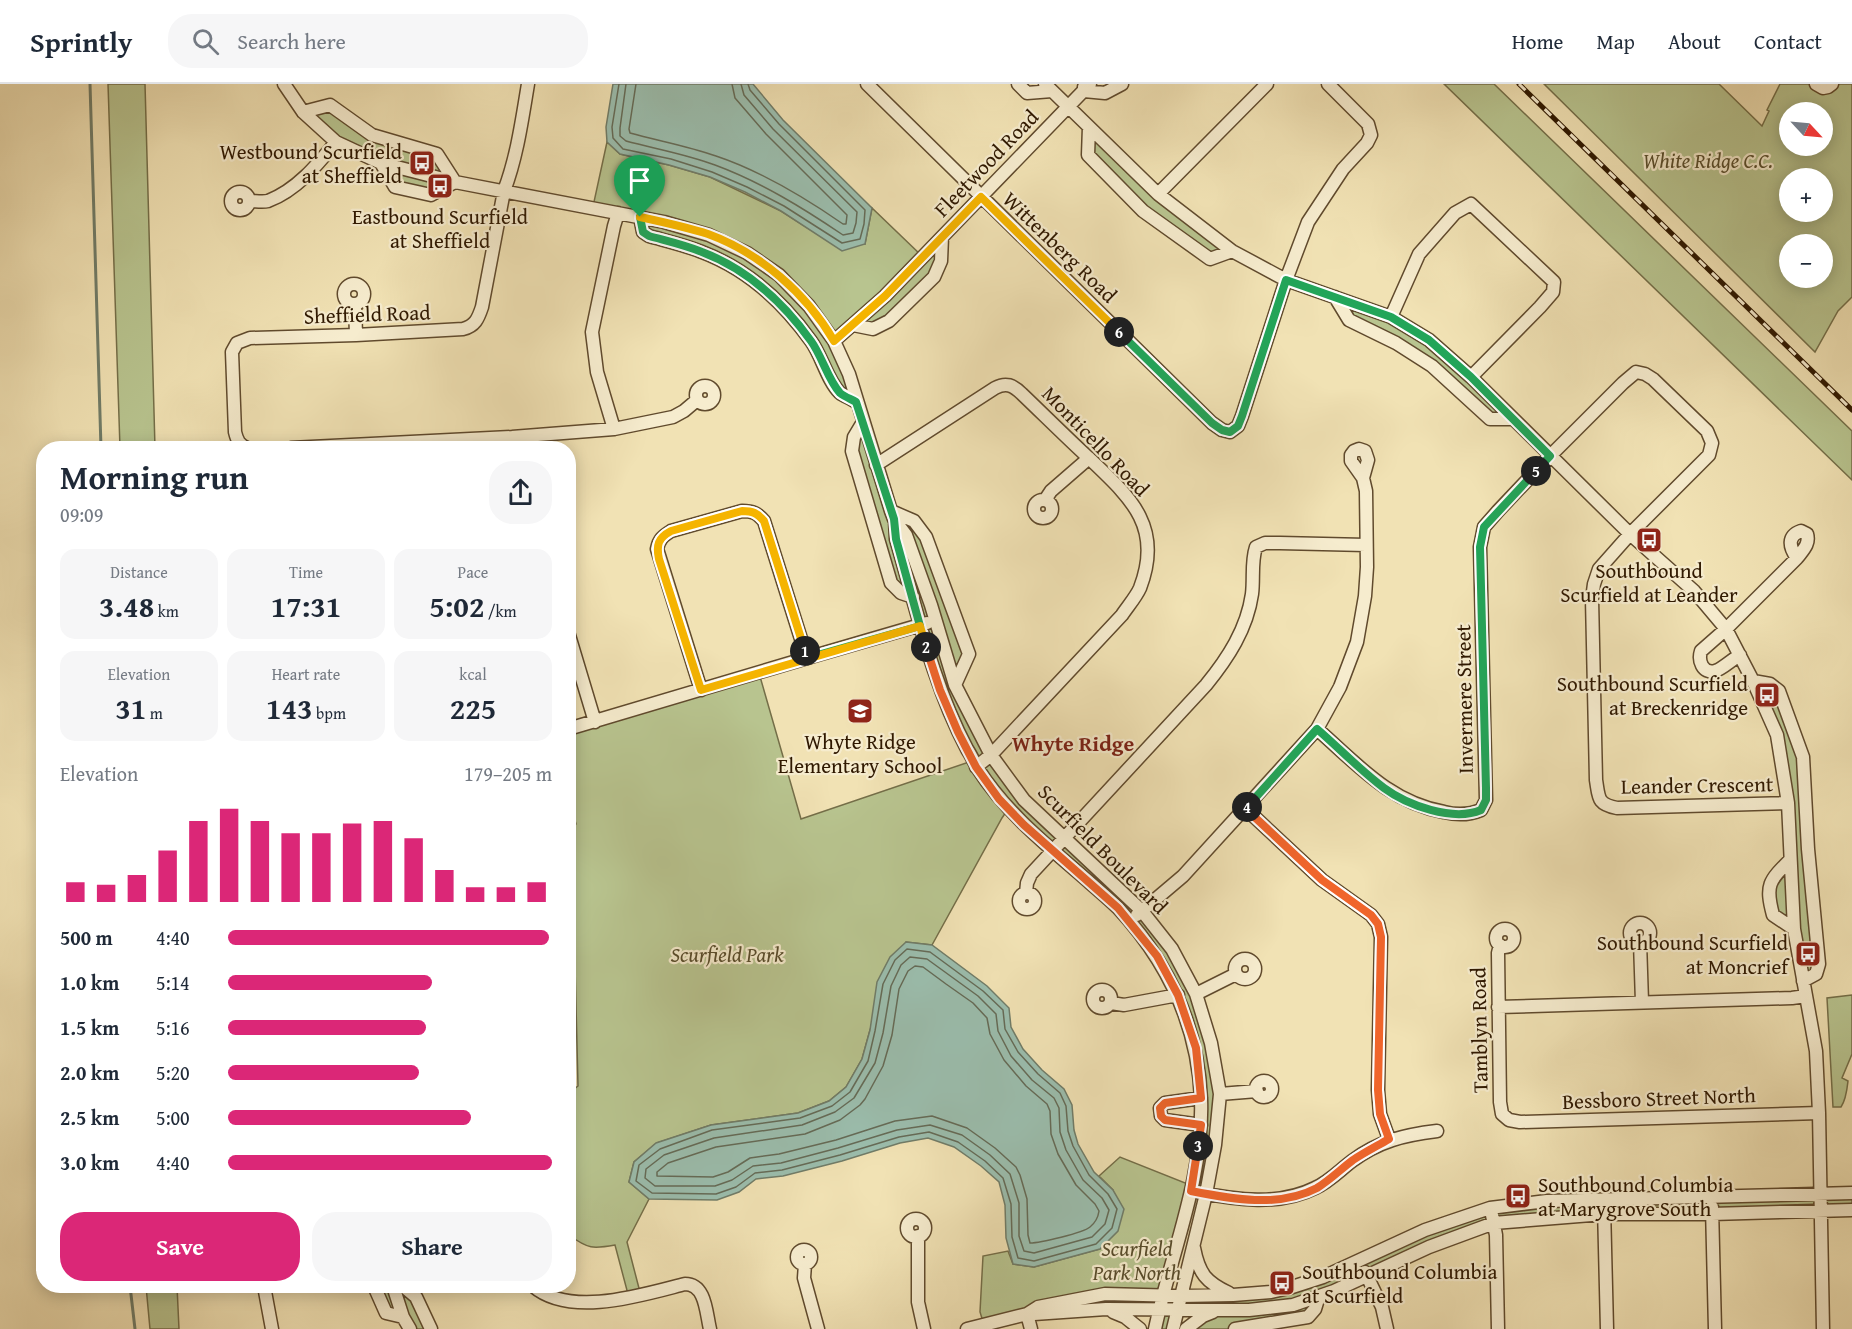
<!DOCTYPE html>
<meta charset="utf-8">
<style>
:root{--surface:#fff;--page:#f6f6f7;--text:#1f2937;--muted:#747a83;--line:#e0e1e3;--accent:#db2777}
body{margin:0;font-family:"Gentium Book Plus",serif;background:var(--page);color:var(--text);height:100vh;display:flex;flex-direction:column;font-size:22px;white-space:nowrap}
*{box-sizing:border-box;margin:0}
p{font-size:20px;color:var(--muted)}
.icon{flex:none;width:33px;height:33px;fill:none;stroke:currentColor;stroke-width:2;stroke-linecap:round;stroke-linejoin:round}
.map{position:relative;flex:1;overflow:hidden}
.side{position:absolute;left:36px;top:357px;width:540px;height:852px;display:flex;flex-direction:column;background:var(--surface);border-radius:24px;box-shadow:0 3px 15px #0003}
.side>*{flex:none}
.needle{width:39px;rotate:116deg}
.tools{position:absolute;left:1779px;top:18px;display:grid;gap:12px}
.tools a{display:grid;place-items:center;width:54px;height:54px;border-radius:50%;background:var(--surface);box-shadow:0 3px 15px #0003;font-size:30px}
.pin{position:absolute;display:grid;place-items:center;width:51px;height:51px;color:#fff;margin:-62px -26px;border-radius:50% 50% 50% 0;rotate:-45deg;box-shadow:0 0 6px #0007}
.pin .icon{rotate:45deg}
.km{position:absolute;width:30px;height:30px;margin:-15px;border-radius:50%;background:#222;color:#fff;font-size:16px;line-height:30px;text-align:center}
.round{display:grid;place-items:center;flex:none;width:63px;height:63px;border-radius:24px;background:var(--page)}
.head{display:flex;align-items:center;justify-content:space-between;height:102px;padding:0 24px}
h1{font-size:33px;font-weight:800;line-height:45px}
.figures{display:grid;grid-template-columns:repeat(3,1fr);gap:9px;height:102px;padding:6px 24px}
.figures div{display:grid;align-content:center;border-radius:15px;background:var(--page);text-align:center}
.figures b{font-size:30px;font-weight:800}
.figures small{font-size:16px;font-weight:400}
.figures p{font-size:16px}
.chart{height:168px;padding:12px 24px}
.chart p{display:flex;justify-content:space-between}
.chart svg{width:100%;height:108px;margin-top:6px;stroke:var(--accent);stroke-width:6}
.primary-button{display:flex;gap:12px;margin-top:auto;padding:12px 24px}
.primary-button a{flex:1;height:69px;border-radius:24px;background:var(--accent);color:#fff;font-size:24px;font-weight:800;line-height:69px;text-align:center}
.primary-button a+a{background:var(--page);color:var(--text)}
ul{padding:0 24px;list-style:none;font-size:20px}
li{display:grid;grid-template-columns:96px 72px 1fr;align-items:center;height:45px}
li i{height:15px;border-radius:8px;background:var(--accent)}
header{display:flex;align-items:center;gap:36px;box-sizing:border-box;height:84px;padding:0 30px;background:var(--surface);border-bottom:2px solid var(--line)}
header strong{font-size:28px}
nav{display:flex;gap:33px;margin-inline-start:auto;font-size:21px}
.search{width:420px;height:54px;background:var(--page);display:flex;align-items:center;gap:15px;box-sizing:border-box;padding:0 21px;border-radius:24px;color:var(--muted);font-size:22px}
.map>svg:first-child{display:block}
</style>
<header>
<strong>Sprintly</strong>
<div class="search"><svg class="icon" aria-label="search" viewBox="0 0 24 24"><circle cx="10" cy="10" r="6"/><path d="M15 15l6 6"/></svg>Search here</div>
<nav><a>Home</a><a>Map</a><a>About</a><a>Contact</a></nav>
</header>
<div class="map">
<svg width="1852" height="1245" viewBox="0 0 1852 1245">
<rect width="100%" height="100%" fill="#f1e2b4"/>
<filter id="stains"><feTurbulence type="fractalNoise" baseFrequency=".00333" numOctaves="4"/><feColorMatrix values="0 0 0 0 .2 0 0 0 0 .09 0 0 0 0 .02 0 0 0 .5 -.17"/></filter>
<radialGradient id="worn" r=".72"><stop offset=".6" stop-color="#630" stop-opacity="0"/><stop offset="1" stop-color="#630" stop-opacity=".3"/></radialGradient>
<path fill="#b8c48f" stroke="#746e48" stroke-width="1.5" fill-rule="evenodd" d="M108 0H145L155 364H120Z
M1444 0H1494L1852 347V396Z
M1544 0H1719L1762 42 1769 27 1767 26 1780 0H1852V213L1838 227 1815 268ZM1790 28H1822V62H1790ZM1790 94H1822V128H1790ZM1790 160H1822V194H1790Z
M330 21 372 51 437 70 455 98 431 111 395 103 381 79 336 58 303 28Z
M1089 43 1232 167 1210 175 1143 127 1088 71Z
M607 58 620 70 669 81 710 93 781 127 811 146 865 160 872 124 922 172 942 153 941 177 889 237 853 241 834 257 856 318 842 310 812 258 739 187 649 152 640 133 592 127Z
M1335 213 1429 256 1513 335H1490L1432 282 1349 236Z
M863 338 891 427 914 437 969 570 955 601 1024 716 1128 813 1196 910 1220 1010 1206 1110 1191 1102 1160 1226H1177L1181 1212 1271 1208 1490 1124 1852 1109V1126L1494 1139 1334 1207 1315 1225 1235 1245H1186L1203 1232 1177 1226 1173 1245H1155L1159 1226 1106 1225 984 1241 980 1228 983 1172 1008 1167 1013 1180 1034 1183 1100 1165 1113 1106 1099 1092 1120 1073 1190 1101 1201 1014 1178 911 1118 824 1008 725 1002 734 932 861 906 858 870 946 862 975 846 1003 829 1017 798 1029 711 1041 657 1059 634 1078 629 1098 649 1115 627 1158 641 1212 629 1214 615 1161C593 1165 588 1165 569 1151L568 1010 578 1002 574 842 568 838 569 751 576 740 569 716V645L759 589 801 735 972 677 915 525 901 509 852 367Z
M1753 597 1770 600 1803 673 1819 880 1803 897 1794 846 1773 831 1769 804 1790 775 1777 651Z
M1852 911V970L1842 994 1848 997C1847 1006 1846 1016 1841 1023H1833L1827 914Z
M146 1202H177L179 1245H150Z
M375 1202H402L431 1245H410L403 1233 386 1231Z"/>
<path fill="#9bbeae" stroke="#707c68" stroke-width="1.5" d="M613 0H753L783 36 872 124 865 160 842 167 781 127 745 108 710 93 669 81 620 70 607 58 606 43Z
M906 858 932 861 987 902 1009 924 1011 943 1023 965 1042 986 1064 1005 1072 1021 1074 1046 1078 1060 1094 1088 1113 1106 1124 1125 1118 1147 1100 1165 1034 1183 1013 1180 1006 1154 1005 1121 999 1098 981 1082 954 1063 928 1054 900 1059 842 1077 783 1092 756 1095 739 1108 717 1116 649 1115 629 1098 634 1078 656 1059 711 1041 798 1029 829 1017 846 1003 862 975 870 946 877 898 890 873Z"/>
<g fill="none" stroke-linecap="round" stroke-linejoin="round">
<path stroke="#656b57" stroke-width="1.5" d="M619 0 612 43 613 54 623 65 671 75 712 88 747 103 784 122 842 159 860 155 864 140 865 126 779 40 750 6 748 0
M626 0 620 44V52L626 57C656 65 686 70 715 81 761 98 803 124 843 151L853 149 856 139 857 128 773 45 744 11 741 0
M636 0 629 45 630 49C659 57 688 62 716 72 761 87 804 113 843 140H846L847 131 766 50 735 14 732 0
M907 865 930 868 983 907 1003 926 1005 945 1018 968 1038 990 1060 1009 1066 1022 1068 1047 1073 1062 1089 1091 1108 1110 1117 1125 1112 1144 1096 1160 1034 1177 1018 1174 1012 1153 1011 1120 1003 1094 985 1077 958 1058 929 1048 899 1053 840 1071 782 1086 755 1089 736 1103 716 1110 652 1109 636 1097 639 1081 660 1065 712 1046 800 1034 832 1022 850 1008 868 977 875 947 883 900 895 876Z
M910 873 927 875 978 912 996 930 998 947 1011 972 1032 996 1054 1014 1059 1024 1060 1048 1066 1066 1083 1096 1102 1114 1109 1126 1105 1140 1092 1153 1034 1169 1024 1167 1019 1152V1119L1010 1090 990 1071 962 1051 930 1041 897 1046 838 1064 781 1079 753 1082 732 1096 715 1102H655L645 1094 646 1085 664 1071 714 1054 802 1041 835 1028 854 1014 875 979 883 949 891 902 901 881Z
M915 882 923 883 946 900 973 919 987 934 990 950 1004 976 1026 1002 1047 1020 1050 1027 1051 1050 1058 1070 1076 1101 1095 1120 1099 1127C1098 1134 1095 1139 1090 1143 1083 1149 1040 1159 1030 1159L1028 1151 1027 1115 1020 1091 1016 1083 995 1064 967 1044 932 1032 895 1037 836 1056 779 1070 750 1074 728 1088 713 1093 657 1092V1088L668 1079 716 1063 805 1050 840 1036 860 1021 865 1015 883 982 892 951 899 905 908 887Z"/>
<path stroke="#707c68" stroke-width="3" d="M90 0 101 364
M130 1202 135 1245"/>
<g stroke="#604a2d" stroke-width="15">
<path id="minor" d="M284 0 303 28 336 58 381 79 455 98 664 138 709 151 747 169 779 191 809 222 834 257 849 290 891 427 894 435 906 451 931 521 955 601 991 671 1024 716 1142 827 1172 865 1196 910 1211 959 1220 1010 1215 1061 1206 1110 1173 1245
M867 0 1212 339 1222 346 1230 348 1238 342 1242 332 1286 196 1308 138 1343 85 1367 59 1371 51 1368 40 1328 0
M1018 0 1027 9 1052 7
M1045 0 1158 110 1232 167 1286 196 1391 233 1429 256 1471 293 1630 450 1694 507 1726 545 1753 597 1777 651 1788 719 1794 845 1816 967 1819 1029 1823 1245
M1816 0 1823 4 1828 3 1832 0
M1084 3V7L1105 9 1122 0
M303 28 330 21 372 51 437 70 455 98 431 111 395 103 381 79
M1089 43 1088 71 1143 127 1210 175 1232 167
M231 117a9 9 0 1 1 18 0a9 9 0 1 1-18 0Z
M1158 110 1267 0
M249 117C255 117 263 118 268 117 297 106 318 80 336 58
M640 133 643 148 649 152C667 157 685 161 702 168 747 185 783 218 811 257 822 272 827 296 840 309 845 312 851 315 856 318
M344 210a10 10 0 1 1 20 0a10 10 0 1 1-20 0Z
M1335 213 1349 236 1396 259 1432 282 1490 335H1513
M355 221 356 251
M1391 233 1419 170 1455 129 1471 120 1554 198 1553 208 1540 223 1471 293
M853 241 873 245 889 237 934 193 941 177 942 153
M834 257 885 212 1090 0
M696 311a9 9 0 1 1 18 0a9 9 0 1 1-18 0Z
M863 338 854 353 852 367 891 499 901 509 913 513
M614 345 597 288 592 248 614 142 618 129
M247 364C239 361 237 356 235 348L232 268 237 259 250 254 356 251 463 245C475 242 478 235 482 223L504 107C517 73 522 36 528 0
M291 364 512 353 614 345 673 333 684 327 697 316
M1359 365 1365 367 1368 376 1363 394 1351 377V371L1354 367Z
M876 381 995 304C1006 298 1013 301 1022 310 1045 332 1068 355 1092 377 1132 415 1163 444 1140 504 1136 513 1128 522 1122 531L991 671 976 683
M1034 425a9 9 0 1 1 18 0a9 9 0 1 1-18 0Z
M1045 416 1051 407 1089 374
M891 427 914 437 926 453 969 570 955 601
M895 436 896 455C917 526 932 599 967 665 971 671 974 678 978 685 1007 730 1048 762 1088 797 1098 806 1109 815 1118 824 1168 878 1198 942 1201 1015 1204 1094 1171 1169 1155 1245
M568 548 595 638
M1740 571C1734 574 1721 586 1715 587 1702 590 1698 576 1701 567L1726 545 1797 474C1789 463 1787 452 1801 447L1807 450C1810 460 1803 466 1797 474
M1753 597 1770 600 1779 607 1803 673 1808 765 1819 880 1816 890 1803 897
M701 606 657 465C659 455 663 452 671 447L742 427C753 427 757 429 764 437L807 574
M568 645 807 574 927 539
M1317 645C1357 680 1389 718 1444 728 1456 731 1469 731 1481 726L1486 716 1480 463 1484 443 1498 427 1550 372 1623 299 1636 288 1645 290 1653 295 1707 347 1712 359 1709 371 1630 450 1599 485 1594 500 1592 515 1596 696C1599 714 1597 720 1617 724L1788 719
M1246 725 1322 796 1371 831 1378 840 1381 853 1378 1006 1380 1030 1389 1055
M1790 776C1769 797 1765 801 1773 831L1794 845
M1019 817a8 8 0 1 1 16 0a8 8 0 1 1-16 0Z
M1026 809 1027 799 1031 790 1206 601C1228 574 1247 545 1252 510 1254 494 1251 478 1256 463L1265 459H1280L1366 461
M1137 831 1183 792 1317 645 1340 603 1357 558 1365 512 1367 483 1366 407 1363 394
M1630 849a10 10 0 1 1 20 0a10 10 0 1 1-20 0Z
M1496 854a9 9 0 1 1 18 0a9 9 0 1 1-18 0Z
M1640 858 1642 918
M1500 861 1498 869 1500 1018 1502 1030 1509 1036 1520 1038 1819 1029
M1235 885a10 10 0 1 1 20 0a10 10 0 1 1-20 0Z
M1093 915a9 9 0 1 1 18 0a9 9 0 1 1-18 0Z
M1196 910 1236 890
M1111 919 1124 921 1178 911
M1498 923 1792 914 1806 912
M1256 1005a8 8 0 1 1 16 0a8 8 0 1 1-16 0Z
M1220 1010 1257 1007
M1201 1041 1165 1036 1161 1032 1160 1024 1165 1019 1201 1014
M1198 1108C1236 1116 1279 1122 1315 1104 1329 1098 1340 1086 1352 1077 1379 1057 1404 1051 1437 1047
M1604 1123 1607 1245
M1712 1123 1715 1245
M1492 1131 1496 1151 1498 1245
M907 1144a9 9 0 1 1 18 0a9 9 0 1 1-18 0Z
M918 1152V1218L924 1245
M1194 1164C1199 1190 1206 1198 1229 1209
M797 1173a7 7 0 1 1 14 0a7 7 0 1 1-14 0Z
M805 1180 804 1194 818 1245
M1365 1188 1382 1223 1387 1245
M264 1202 272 1245
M374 1202 386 1229 403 1233
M393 1202 403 1233 410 1245
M403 1202 416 1213 431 1245
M533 1202C570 1234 642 1211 685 1200 706 1200 706 1229 710 1245
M1113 1228 1125 1233 1140 1245
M1027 1230 1031 1245
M1034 1230 1106 1225 1249 1226 1293 1221 1334 1207 1429 1163 1494 1139 1604 1130H1712L1852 1126
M967 1245 1027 1230 1038 1223 1105 1210 1181 1212 1233 1211 1271 1208 1289 1204 1323 1193 1425 1146 1490 1124 1547 1117 1852 1109
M1186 1245 1203 1232 1213 1228
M1235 1245 1308 1233 1315 1225 1319 1212"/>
</g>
<use href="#minor" stroke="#f6ecce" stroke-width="12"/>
<g stroke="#2f1800" stroke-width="5">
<path id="rail" d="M1519 0 1852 326"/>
</g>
<use href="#rail" stroke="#f6ecce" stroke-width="3" stroke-dasharray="9" stroke-linecap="butt"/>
</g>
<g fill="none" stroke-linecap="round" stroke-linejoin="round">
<g stroke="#fff" stroke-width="12">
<path id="split-1" d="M640 133 643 148 649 152C667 157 685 161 702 168 747 185 783 218 811 257 822 272 828 296 840 309 845 313 851 315 856 318L894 435 896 455 920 542 807 574 805 567"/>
</g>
<g stroke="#fff" stroke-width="12">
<path id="split-2" d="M805 567 764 437C757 429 753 427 742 427L671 447C658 454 656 461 659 475L701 606 920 542 926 563"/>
</g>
<g stroke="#fff" stroke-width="12">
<path id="split-3" d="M926 563 940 606 958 648 976 683 999 715 1024 741 1118 824 1157 872 1178 911 1196 964 1201 1014 1165 1019 1160 1024 1161 1032 1165 1036 1201 1041 1198 1062"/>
</g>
<g stroke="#fff" stroke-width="12">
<path id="split-4" d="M1198 1062 1191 1107C1231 1115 1279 1124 1317 1104 1330 1096 1341 1085 1353 1076 1365 1068 1377 1062 1389 1055L1380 1030 1378 1006 1381 853 1378 840 1371 831 1322 796 1246 725 1247 723"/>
</g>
<g stroke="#fff" stroke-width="12">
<path id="split-5" d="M1247 723 1317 645C1339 664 1360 686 1384 704 1407 721 1453 738 1481 726L1486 716V704L1480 463 1484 443 1536 387"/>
</g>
<g stroke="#fff" stroke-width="12">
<path id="split-6" d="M1119 248 1212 339 1222 346 1230 348 1238 342 1242 332 1286 196 1391 233 1429 256 1471 293 1550 372 1536 387"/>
</g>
<g stroke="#fff" stroke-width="12">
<path id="split-7" d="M640 133C663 138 686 143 708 150 760 169 806 209 834 257L885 212 981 113 1119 248"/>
</g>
<use href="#split-1" stroke="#22a559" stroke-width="8"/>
<use href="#split-2" stroke="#f5b400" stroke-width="8"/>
<use href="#split-3" stroke="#f0652b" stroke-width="8"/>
<use href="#split-4" stroke="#f0652b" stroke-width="8"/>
<use href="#split-5" stroke="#22a559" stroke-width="8"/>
<use href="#split-6" stroke="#22a559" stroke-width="8"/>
<use href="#split-7" stroke="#f5b400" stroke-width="8"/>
</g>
<defs>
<g id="bus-square" transform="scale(1.35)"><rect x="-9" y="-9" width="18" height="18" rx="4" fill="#8f2418" stroke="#f6ecce"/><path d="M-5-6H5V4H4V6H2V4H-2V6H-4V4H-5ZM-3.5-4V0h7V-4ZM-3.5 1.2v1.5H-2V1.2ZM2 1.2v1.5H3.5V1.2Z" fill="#fff"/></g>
<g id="school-square" transform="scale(1.35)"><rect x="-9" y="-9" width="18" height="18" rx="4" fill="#8f2418" stroke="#f6ecce"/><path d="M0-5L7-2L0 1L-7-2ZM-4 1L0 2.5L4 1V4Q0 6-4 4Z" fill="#fff"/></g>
</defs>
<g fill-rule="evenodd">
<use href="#bus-square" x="422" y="79"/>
<use href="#bus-square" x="440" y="102"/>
<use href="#bus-square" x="1649" y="456"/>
<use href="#bus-square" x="1767" y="611"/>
<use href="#school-square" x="860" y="627"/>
<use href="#bus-square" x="1808" y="870"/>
<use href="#bus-square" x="1518" y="1112"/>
<use href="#bus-square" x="1282" y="1199"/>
</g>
<g text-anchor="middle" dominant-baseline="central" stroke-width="4.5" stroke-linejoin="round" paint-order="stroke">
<g font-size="21" fill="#2f1800" stroke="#f6ecce" text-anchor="end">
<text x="402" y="67">Westbound Scurfield<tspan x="402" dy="24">at Sheffield</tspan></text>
<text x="440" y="132" text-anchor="middle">Eastbound Scurfield<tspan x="440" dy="24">at Sheffield</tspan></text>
<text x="1649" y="486" text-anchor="middle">Southbound<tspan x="1649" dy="24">Scurfield at Leander</tspan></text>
<text x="1748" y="599">Southbound Scurfield<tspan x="1748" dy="24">at Breckenridge</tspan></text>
<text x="860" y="657" text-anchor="middle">Whyte Ridge<tspan x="860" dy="24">Elementary School</tspan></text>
<text x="1788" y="858">Southbound Scurfield<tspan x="1788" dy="24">at Moncrief</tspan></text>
<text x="1538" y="1100" text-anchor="start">Southbound Columbia<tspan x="1538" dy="24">at Marygrove South</tspan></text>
<text x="1302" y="1187" text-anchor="start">Southbound Columbia<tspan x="1302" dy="24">at Scurfield</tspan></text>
</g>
<g font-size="21" font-style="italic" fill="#584c2b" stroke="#f6ecce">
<text x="1708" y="76">White Ridge C.C.</text>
<text x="727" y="870">Scurfield Park</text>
<text x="1137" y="1164">Scurfield<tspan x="1137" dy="24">Park North</tspan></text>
</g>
<g font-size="21" fill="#2f1800" stroke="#f6ecce">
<text transform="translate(986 79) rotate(-46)">Fleetwood Road</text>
<text transform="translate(1060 163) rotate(44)">Wittenberg Road</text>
<text transform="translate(367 230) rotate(-2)">Sheffield Road</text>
<text transform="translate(1096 357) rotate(46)">Monticello Road</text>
<text transform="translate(1464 615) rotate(-91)">Invermere Street</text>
<text transform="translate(1697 701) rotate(-1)">Leander Crescent</text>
<text transform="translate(1103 765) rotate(45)">Scurfield Boulevard</text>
<text transform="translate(1479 946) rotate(-91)">Tamblyn Road</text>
<text transform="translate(1659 1014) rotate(-2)">Bessboro Street North</text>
</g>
<g font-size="22" font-weight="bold" fill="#7a1f14" stroke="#f6ecce">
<text x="1073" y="659">Whyte Ridge</text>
</g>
</g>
<rect width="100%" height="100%" filter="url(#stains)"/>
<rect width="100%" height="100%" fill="url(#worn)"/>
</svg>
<div class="tools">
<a><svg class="needle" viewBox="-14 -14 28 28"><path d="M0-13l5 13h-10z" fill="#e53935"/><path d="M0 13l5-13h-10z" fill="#747a83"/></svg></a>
<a>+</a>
<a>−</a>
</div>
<div class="pin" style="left:640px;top:133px;background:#1e9e55"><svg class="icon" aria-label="arrive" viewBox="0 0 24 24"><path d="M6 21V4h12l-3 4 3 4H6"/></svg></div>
<b class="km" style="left:805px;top:567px">1</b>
<b class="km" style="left:926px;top:563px">2</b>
<b class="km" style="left:1198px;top:1062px">3</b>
<b class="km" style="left:1247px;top:723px">4</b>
<b class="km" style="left:1536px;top:387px">5</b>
<b class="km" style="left:1119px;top:248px">6</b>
<section class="side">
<div class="head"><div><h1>Morning run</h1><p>09:09</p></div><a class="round"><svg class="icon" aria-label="share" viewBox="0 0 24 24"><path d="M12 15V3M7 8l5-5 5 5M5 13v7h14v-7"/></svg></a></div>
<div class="figures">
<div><p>Distance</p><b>3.48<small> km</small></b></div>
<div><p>Time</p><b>17:31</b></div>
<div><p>Pace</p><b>5:02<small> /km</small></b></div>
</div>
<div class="figures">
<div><p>Elevation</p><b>31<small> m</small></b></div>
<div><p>Heart rate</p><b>143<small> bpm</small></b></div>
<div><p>kcal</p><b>225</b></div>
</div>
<div class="chart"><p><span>Elevation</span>179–205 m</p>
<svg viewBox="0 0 160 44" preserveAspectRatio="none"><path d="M5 44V36M15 44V37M25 44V33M35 44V23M45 44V11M55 44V6M65 44V11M75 44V16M85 44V16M95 44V12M105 44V11M115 44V18M125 44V31M135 44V38M145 44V38M155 44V36"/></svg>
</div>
<ul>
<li><b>500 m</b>4:40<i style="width:99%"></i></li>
<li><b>1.0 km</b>5:14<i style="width:63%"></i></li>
<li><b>1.5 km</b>5:16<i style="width:61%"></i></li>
<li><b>2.0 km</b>5:20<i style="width:59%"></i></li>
<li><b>2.5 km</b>5:00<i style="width:75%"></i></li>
<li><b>3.0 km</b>4:40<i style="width:100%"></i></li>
</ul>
<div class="primary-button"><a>Save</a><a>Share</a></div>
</section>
</div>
